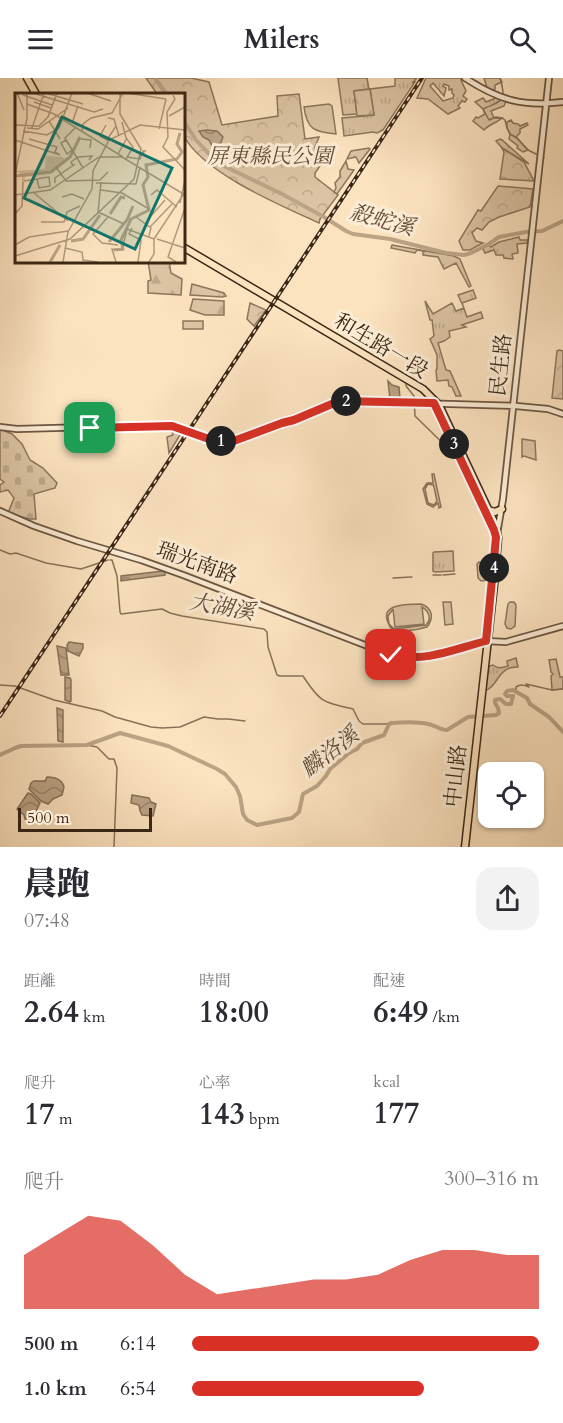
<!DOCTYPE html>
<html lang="zh-TW">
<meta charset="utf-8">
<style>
:root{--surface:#fff;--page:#f2f2f3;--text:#2b2b33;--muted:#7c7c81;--accent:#d93025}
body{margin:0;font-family:Cardo,"Noto Serif TC",serif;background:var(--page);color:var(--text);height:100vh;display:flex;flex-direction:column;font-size:22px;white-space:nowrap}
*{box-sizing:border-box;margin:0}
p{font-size:20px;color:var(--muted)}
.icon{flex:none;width:33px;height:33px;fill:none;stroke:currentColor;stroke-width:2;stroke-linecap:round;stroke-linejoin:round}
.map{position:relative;height:769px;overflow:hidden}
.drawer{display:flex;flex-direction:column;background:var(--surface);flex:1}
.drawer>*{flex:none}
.tools{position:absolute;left:478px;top:684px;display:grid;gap:12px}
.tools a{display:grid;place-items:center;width:66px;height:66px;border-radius:12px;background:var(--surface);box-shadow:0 2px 4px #0004;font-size:30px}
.scale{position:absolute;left:18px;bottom:15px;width:134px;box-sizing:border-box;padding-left:6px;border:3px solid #3c2715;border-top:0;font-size:16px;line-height:21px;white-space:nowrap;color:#3c2715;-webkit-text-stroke:4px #fdedd6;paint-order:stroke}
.pin{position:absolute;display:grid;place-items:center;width:51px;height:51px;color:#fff;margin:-26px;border-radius:12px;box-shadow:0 3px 9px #0006}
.km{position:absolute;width:30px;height:30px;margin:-15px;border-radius:50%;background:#222;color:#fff;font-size:16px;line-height:30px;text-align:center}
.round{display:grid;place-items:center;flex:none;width:63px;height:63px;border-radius:18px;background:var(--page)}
.overview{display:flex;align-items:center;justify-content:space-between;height:102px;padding:0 24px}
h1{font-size:33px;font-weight:800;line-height:45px}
.figures{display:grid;grid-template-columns:repeat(3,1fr);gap:9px;height:102px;padding:6px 24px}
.figures div{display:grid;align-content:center}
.figures b{font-size:30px;font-weight:800}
.figures small{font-size:16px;font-weight:400}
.figures p{font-size:16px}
.chart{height:168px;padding:12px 24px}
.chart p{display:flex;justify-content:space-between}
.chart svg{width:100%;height:108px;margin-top:6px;fill:var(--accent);opacity:.7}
ul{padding:0 24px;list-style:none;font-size:20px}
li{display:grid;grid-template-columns:96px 72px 1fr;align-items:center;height:45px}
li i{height:15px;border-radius:8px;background:var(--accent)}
header{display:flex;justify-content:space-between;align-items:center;height:78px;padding:0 24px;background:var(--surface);font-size:27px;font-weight:800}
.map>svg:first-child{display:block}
</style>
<header><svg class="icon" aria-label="menu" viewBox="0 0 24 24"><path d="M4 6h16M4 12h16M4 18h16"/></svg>Milers<svg class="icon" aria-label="search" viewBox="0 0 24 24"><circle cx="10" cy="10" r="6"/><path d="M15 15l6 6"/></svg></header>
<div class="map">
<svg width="563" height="769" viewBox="0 0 563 769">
<defs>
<pattern id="grass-tufts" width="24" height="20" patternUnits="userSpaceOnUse" patternTransform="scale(1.5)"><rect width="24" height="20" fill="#dbc3a3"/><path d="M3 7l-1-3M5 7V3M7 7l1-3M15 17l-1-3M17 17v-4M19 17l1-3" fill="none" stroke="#bda88b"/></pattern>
<pattern id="forest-firs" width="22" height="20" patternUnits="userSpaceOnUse" patternTransform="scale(1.5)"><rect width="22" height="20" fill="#dbc3a3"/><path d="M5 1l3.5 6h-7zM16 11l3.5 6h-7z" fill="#bda88b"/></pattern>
<pattern id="cemetery-stones" width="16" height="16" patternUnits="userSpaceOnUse" patternTransform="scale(1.5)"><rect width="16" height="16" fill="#dbc3a3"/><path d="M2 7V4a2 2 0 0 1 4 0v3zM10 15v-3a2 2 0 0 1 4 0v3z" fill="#bda88b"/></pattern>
<pattern id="park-crowns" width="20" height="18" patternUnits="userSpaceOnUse" patternTransform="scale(1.5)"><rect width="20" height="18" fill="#dbc3a3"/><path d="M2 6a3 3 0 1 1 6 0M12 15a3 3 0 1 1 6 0" fill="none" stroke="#bda88b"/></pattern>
<pattern id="water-waves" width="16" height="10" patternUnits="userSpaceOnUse" patternTransform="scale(1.5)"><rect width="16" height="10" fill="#bba386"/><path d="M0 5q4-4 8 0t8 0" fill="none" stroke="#99856c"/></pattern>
</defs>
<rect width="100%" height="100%" fill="#fce3c0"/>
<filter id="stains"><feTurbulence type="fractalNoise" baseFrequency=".00333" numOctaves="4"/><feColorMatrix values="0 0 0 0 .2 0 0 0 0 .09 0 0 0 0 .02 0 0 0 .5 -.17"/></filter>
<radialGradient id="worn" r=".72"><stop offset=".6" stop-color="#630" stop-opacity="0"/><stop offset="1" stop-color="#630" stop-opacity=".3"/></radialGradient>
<path fill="url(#grass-tufts)" stroke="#8c755c" stroke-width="1.5" fill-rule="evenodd" d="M338 0H367L369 11 354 13 357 36 343 37Z
M395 0H417L412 5 415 4 383 52 377 55 373 54 344 58 342 40 374 37 370 11 395 8Z
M426 0H462L461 2 466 13 463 18 467 21 465 24 462 23 458 28 460 30 448 36 428 21 417 20ZM433 5 444 18 446 10 443 8 444 6 449 8V12L452 11V15L454 17 453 20 443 23 430 8Z
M497 18 507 21 504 28 491 33 494 40H502C497 45 489 46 484 52L473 43 476 39 478 40 485 36 483 31 475 24 483 20 486 24 496 20Z
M511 42 513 45 518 46 520 48 527 45 528 47 520 51V55L516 59 528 72 523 74 517 70 518 68 509 61 510 56 507 50V44Z
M500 61 502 62 529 86 502 70 496 63Z
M519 159 520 162H528L527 165 517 166 518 175 512 176 513 181 504 180 503 177H496L494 172 485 175 482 169 487 166 491 169 499 164Z
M392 167 454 178 460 181 471 208 469 209 456 185 444 191 438 179 423 177V173L417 172 415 175 391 170Z
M192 206 224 215 226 218 222 219 190 217Z
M473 212 476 220 462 225 467 239 481 234 483 240 462 247 466 249 449 253 450 259 444 263 438 265 446 292 450 293 461 318H456L452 309 449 308 448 302 437 303 436 292 437 291V277L430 261 434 258 432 242H430L425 223 433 236 452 225 456 233 464 230 458 217Z
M172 353 179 354 180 357 169 375 167 359 173 357Z
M522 361 535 363 536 382 524 378 522 379Z
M453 473 454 493 435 494 433 493V475L434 474Z
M479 484 489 489 488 502 481 503 478 500 477 486Z
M516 580 518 589C497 588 499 609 484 613L489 588 493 587C498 591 502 590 508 588L507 583Z
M556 581 560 599H563V611L552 612 551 598 553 596 551 594 549 582Z"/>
<path fill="url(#forest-firs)" stroke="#8c755c" stroke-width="1.5" d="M484 0H500L502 4 495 7V11L492 12 493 16 487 10Z
M370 11 374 37 357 38 354 13Z
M369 70 370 71 359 85 356 79 347 81 351 73Z
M346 83 348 91 354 92 337 116 334 114 336 110 335 105 340 99V93Z
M148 183H169L171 195 182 201 181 217 148 215V203L151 202Z
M193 221 224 223V237H205L190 232Z"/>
<path fill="url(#cemetery-stones)" stroke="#8c755c" stroke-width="1.5" d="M0 351 12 356 22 366 30 382 43 390 57 405 55 410 34 416 36 441H29L8 435 14 420 8 412 0 414V407L4 404 0 401Z"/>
<path fill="url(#park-crowns)" stroke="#8c755c" stroke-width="1.5" d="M146 0H191L209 4 222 47 278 38 277 18 299 16 305 61 319 59 315 69 316 81 322 85 315 95V99L338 117 320 141 319 145C282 128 203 95 184 58 180 50 183 26 183 16H157Z
M502 70 524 84 534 103 500 101 504 74Z
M498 108 533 111 530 129 499 139 489 144 482 152 477 150 472 155 476 163 483 165 470 172H463L459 163 478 132 481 133Z
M250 225 266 232 254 248 247 241Z
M559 272 563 273V321L552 320 557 273Z"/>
<path fill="#dbc3a3" stroke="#8c755c" stroke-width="1.5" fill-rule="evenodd" d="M329 26 332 28 336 56C315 54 307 52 304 29Z
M183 243H203V251H183Z
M432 396H434L441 429 439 430 438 425 433 429 427 426 423 411 427 405H433ZM428 406 433 407 434 409 437 423 434 427 428 425 425 411Z
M443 524H451L453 546 445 547Z
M510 524H514L516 527 515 548 511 551 507 550 505 546 508 526Z
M421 526C433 530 434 540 427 549 417 552 400 555 391 550 375 526 405 526 421 526ZM422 529C429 533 432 541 426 547L394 551 389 546 388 538 393 531 395 549 424 546Z"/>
<path fill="url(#water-waves)" stroke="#887159" stroke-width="1.5" d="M207 52 217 53 223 59 220 67 224 76 217 74 214 72 209 62 203 59 199 53Z
M388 303 392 307 399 309 400 320 390 321Z
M163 493 165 494V497L121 503V498Z
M69 564 83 566V570L79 578 68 573 67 567Z
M57 568 66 570 69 597H61Z
M65 599 70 600 71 602V623L70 624 65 622Z
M57 630 63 632V664L58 663Z
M47 699C55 699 62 701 64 709L62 717 53 721 48 726 41 723 29 711 31 705 34 703H45Z
M28 715 31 716 40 725 36 733 29 741H25L24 737 17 731Z
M132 717 149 720 151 724 156 726 153 738 142 737 140 733 139 727 131 725Z"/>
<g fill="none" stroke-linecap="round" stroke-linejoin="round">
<path stroke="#887159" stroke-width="1.5" d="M500 0C507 24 503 22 483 31L489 42 496 39 502 40 505 42 507 50 510 56 517 60 528 72 544 80
M406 302V308L414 318 415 338 459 381
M0 472 10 476 16 475 46 485 81 491 108 482
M110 482H112L117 498 120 534 121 536 162 531 170 535 182 538 264 551 267 554 268 569 277 597 280 598H303C320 624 322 624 353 631L359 643 363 646H389
M433 497H441
M443 497 455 496
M393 500 412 499
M0 607 15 608 54 622 102 633 115 639 151 649 162 650 180 649 204 639 218 641H228L245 643
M516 614V609C521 606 524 607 529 609L526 606 552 612 563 611
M87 667 97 669 109 681H114L117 690 114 769"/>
<path stroke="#bba386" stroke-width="4" d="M155 0 166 16
M183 42 196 62 211 78 222 87 282 116 324 139 346 153 353 156 390 161 446 175 464 177 471 175 489 166 499 159 526 154 542 153 563 143
M0 677 15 670 21 668 87 667 120 655 168 668 217 691 225 696 236 709 240 718 243 736 247 742 257 747 292 740 299 734 303 716 317 708 326 698 330 691 349 675 357 671 362 665 384 657 389 646 392 645C404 644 416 643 428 646 435 647 440 652 447 652L468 639 496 637 499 635 498 630 495 625V622L500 621 506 626H511L513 618H507L505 616 507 613 513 612 527 620 530 626 549 639 563 654"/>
<g stroke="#6c5640" stroke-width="8">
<path id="minor" d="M465 0C499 22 522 29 563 24
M0 349 17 351 166 347 177 349 206 360 231 364 282 345 294 342 339 323H347L516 328 548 331 563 336
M0 433 34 448 77 463 141 482 183 497 383 574 411 580 426 579 439 577 486 563 506 564 563 548
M498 450 503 421 549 0"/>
</g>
<g stroke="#3c2715" stroke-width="9">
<path id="major" d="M27 0 36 16
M183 169 423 311 439 327 496 448 498 460 494 507 465 769
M488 432 495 434 502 431"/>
</g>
<use href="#minor" stroke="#fdedd6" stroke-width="4.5"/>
<use href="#major" stroke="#fce3c0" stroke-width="6"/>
<g stroke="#3c2715" stroke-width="4">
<path id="rail" d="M0 638 422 0"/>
</g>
<use href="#rail" stroke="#fdedd6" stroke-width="1.5" stroke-dasharray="4.5" stroke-linecap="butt"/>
</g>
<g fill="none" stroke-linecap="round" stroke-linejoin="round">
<g stroke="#fff" stroke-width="12">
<path id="route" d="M90 350 172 348 206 360 231 364 282 345 294 342 339 323 434 325 494 452 496 459 494 481 486 563C451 572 428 584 391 577"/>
</g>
<use href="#route" stroke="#d93025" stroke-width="8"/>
</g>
<g text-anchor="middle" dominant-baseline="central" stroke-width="6" stroke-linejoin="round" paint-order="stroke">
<g font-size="21" font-style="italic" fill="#644e38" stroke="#fdedd6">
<text x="270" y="78">屏東縣民公園</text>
</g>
<g font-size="21" fill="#3c2715" stroke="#fdedd6">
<text transform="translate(381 268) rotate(31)">和生路一段</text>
<text transform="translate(501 287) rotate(-84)">民生路</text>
<text transform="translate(197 485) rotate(20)">瑞光南路</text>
<text transform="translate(456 698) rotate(-84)">中山路</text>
</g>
<g font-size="22" font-style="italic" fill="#624c37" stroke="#fdedd6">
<text transform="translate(382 142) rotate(15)">殺蛇溪</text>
<text transform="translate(222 529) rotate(10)">大湖溪</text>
<text transform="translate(330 674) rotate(-38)">麟洛溪</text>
</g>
</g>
<g transform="translate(15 15)">
<rect width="170" height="170" fill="#fce3c0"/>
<path d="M31 63 48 64 51 69 33 81 10 84 7 100V82L1 78 30 76Z" fill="#dbc3a3"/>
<path fill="none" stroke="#bba386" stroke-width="3" d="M0 83 36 79 55 64 65 44M95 121 106 104 110 105M56 148 68 146 85 122M94 149 112 127 118 113M99 157 108 156 106 147 116 126 134 117 128 92 133 84 131 72 162 66 167 59 162 51 165 40M35 169 45 152"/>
<path fill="none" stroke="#af987c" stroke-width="1.5" d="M2 0 9 17M18 0 79 19 88 16M31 0 68 11M72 0 96 8M112 0 151 6M8 2 37 12M158 2 160 6 152 19 153 44 148 54 170 77M19 9 36 15M12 11 39 21 108 64M48 23 64 33M154 23 170 14M93 25 99 26 104 43M34 28 45 46M107 29 111 45 118 54 111 66M57 30 63 13M0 32 24 33 33 24 42 0M91 32 85 43 92 47 101 33M12 35 23 36 53 15M17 35 29 0M60 35 50 45 68 75M144 36 151 6M8 38 32 42 44 35 57 0M67 38 68 31 76 25 97 20 108 0M66 46 76 47 75 55M0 47 45 62 40 59 42 54 14 46M51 47 46 50 52 61 57 57M103 61 112 45M112 64 125 66 128 58H130L127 61M58 73 56 69 63 64 77 63 74 67M41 74 51 88 85 87 93 79M0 82 12 25V0M9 88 22 86 27 85 34 84 35 93 24 95 22 86M86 89 83 119 109 131M40 90V85L60 71M81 90 121 91 125 74M86 97 107 100 134 116M19 100 53 128M0 102 35 97 84 64H107L170 102M136 102 142 97 162 114M47 104 57 101 69 106M165 110 170 87M0 121 7 113 8 89M136 123 150 107M93 124 78 141 87 150 103 152M121 124 136 135 134 143M26 129H49L52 119 65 113M135 134 157 111M117 135 114 141 126 147 123 169M142 146 170 155M0 152 14 144 53 138M50 155 67 159 68 167 83 169M0 163 55 146 119 86 126 56 105 21V0M48 169 53 139 77 96 78 78 94 47 125 32 170 37M101 169 97 156 107 157 112 136 139 146M134 169 139 161V146L170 99M161 169 153 164 170 115"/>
<path fill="#0f766e" fill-opacity="0.15" stroke="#0f766e" stroke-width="3" d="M47 24 157 75 120 156 9 105Z"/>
<rect width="170" height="170" fill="none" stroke="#3c2715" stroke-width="3"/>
</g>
<rect width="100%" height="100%" filter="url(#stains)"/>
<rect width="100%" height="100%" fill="url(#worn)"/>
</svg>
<div class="tools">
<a><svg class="icon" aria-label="locate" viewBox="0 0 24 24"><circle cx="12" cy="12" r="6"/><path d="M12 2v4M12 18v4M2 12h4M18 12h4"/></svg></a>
</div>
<div class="scale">500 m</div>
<div class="pin" style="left:90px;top:350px;background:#1e9e55"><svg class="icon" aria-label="arrive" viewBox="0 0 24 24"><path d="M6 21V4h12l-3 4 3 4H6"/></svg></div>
<div class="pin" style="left:391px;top:577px;background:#d93025"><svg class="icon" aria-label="check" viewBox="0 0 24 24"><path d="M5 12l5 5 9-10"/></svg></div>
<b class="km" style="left:221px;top:363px">1</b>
<b class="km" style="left:346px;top:323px">2</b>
<b class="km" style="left:454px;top:366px">3</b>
<b class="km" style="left:494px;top:490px">4</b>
</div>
<section class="drawer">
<div class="overview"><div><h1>晨跑</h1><p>07:48</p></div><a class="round"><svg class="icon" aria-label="share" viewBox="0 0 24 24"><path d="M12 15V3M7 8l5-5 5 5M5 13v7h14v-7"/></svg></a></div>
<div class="figures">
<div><p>距離</p><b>2.64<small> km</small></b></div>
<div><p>時間</p><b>18:00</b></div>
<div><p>配速</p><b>6:49<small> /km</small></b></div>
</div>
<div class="figures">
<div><p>爬升</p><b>17<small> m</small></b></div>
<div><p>心率</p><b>143<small> bpm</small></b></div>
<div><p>kcal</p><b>177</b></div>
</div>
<div class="chart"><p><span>爬升</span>300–316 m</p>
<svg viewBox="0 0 160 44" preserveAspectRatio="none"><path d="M0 44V22L10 14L20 6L30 8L40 18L50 30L60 38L70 36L80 34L90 32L100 32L110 30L120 24L130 20L140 20L150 22L160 22V44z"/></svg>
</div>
<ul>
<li><b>500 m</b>6:14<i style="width:100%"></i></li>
<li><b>1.0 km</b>6:54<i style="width:67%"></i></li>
</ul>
</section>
